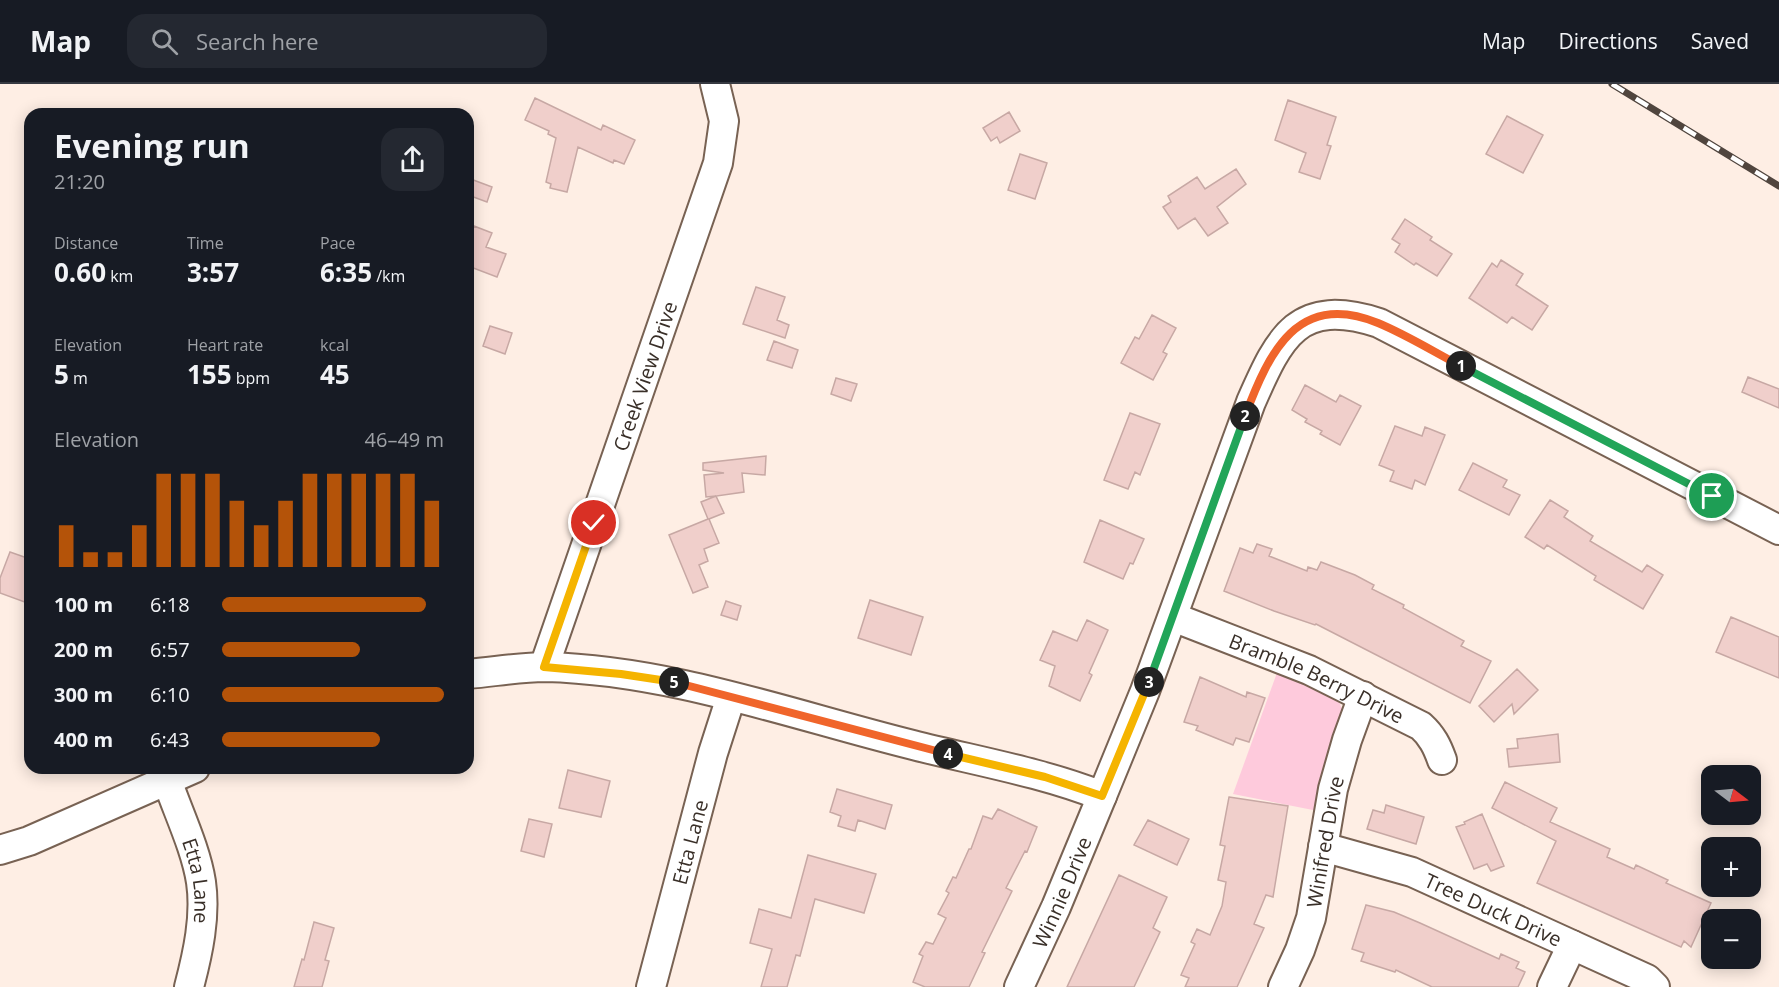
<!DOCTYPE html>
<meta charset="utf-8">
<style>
:root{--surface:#171b24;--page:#242831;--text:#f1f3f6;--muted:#9ea1a6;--line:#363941;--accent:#b45309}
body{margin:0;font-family:"Open Sans",sans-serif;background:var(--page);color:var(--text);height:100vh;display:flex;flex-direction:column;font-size:22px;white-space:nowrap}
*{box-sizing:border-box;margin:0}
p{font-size:20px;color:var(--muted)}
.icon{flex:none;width:33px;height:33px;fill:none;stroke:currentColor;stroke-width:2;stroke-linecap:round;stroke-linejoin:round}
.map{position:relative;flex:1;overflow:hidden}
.drawer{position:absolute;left:24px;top:24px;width:450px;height:666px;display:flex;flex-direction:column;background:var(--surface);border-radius:18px;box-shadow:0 3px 15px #0003}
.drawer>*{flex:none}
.needle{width:39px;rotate:106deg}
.fabs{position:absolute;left:1701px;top:681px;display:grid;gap:12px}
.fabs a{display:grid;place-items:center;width:60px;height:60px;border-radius:12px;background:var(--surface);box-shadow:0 3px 15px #0003;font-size:30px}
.pin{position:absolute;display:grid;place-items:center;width:51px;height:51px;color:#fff;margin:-26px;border:3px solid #fff;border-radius:50%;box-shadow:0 2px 6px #0007}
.km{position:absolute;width:30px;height:30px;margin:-15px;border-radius:50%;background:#222;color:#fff;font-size:16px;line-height:30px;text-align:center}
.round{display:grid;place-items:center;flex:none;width:63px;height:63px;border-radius:18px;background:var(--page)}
.headline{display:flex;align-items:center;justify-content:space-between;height:102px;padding:0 30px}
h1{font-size:33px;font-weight:700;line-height:45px}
.figures{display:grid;grid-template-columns:repeat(3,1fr);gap:9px;height:102px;padding:6px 30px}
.figures div{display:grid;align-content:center}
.figures b{font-size:26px;font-weight:700}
.figures small{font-size:16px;font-weight:400}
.figures p{font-size:16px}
.chart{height:168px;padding:12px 30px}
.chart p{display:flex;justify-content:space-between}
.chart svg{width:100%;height:108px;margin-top:6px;stroke:var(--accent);stroke-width:6}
ul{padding:0 30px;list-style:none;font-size:20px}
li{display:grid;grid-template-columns:96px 72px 1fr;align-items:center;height:45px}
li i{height:15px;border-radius:8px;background:var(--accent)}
header{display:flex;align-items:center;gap:36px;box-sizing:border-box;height:84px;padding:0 30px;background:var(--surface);border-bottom:2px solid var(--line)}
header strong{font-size:28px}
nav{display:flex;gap:33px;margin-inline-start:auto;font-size:21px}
.search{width:420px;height:54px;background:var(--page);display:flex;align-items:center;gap:15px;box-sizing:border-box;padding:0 21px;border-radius:18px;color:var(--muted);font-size:22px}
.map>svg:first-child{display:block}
</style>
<header>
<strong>Map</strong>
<div class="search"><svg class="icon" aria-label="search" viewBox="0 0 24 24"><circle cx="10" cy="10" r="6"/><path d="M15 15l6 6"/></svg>Search here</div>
<nav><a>Map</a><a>Directions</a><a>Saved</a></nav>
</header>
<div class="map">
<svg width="1779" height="903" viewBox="0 0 1779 903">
<rect width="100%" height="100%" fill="#feeee4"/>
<path fill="#fecadc" d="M1278 586 1336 611 1342 625 1318 727 1233 710Z"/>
<path fill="#f0cfcb" stroke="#c7a8a4" stroke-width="1.5" d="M535 14 601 46 603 41 635 56 624 80 614 76 613 79 578 63 567 108 550 104 551 100 546 98 556 54 548 50 549 47 525 36Z
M1288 16 1336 33 1327 61 1331 62 1320 95 1299 88 1306 69 1275 56Z
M1009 28 1020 47 1000 59 997 53 991 57 983 44Z
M1507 32 1543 51 1523 89 1486 70Z
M1020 70 1047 79 1035 115 1008 106Z
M1236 85 1246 100 1217 123 1228 139 1208 152 1195 134 1178 145 1163 123 1171 118 1168 112 1197 93 1205 105Z
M468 94 492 103 487 118 468 111Z
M1405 135 1432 153 1430 156 1452 170 1437 192 1416 179 1414 181 1395 168 1400 160 1392 155Z
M474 142 492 149 486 163 506 170 497 193 468 182V146L472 148Z
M1501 176 1523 190 1516 201 1548 222 1532 246 1512 233 1507 239 1469 214 1492 179 1497 183Z
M756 203 785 213 777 236 789 241 785 254 743 240Z
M1152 231 1176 244 1163 268 1167 270 1153 296 1121 279 1135 253 1139 255Z
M490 242 512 249 505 270 483 262Z
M774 257 798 266 792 284 767 276Z
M1748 293 1779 305V324L1742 308Z
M836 294 857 300 851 317 831 310Z
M1305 301 1336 318 1340 311 1361 322 1340 361 1320 350 1322 347 1305 338 1307 335 1292 326Z
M1130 329 1160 340 1140 391 1135 388 1128 405 1104 396Z
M1395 342 1422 352 1425 343 1445 351 1425 401 1415 396 1412 405 1390 397 1394 387 1379 381Z
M766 372 765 391 742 389 744 408 716 412 724 429 709 435 719 459 704 465 708 477 699 481 708 503 693 509 669 451 708 435 701 418 716 412 706 413 704 391 724 389 703 386V379Z
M1473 379 1507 396 1503 403 1520 411 1509 431 1459 406Z
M1550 416 1568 427 1564 433 1593 452 1590 457 1642 488 1647 481 1663 491 1643 525 1594 496 1596 492 1547 461 1544 465 1525 453Z
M1100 436 1144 455 1133 480 1130 479 1123 495 1084 478Z
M1257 460 1272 465 1269 472 1307 487 1308 483 1317 486 1321 478 1355 491 1374 501 1372 505 1404 521 1403 524 1464 557 1461 562 1491 577 1470 619 1316 540 1315 541 1274 527 1224 507 1240 464 1253 469Z
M10 468 30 475V520L0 509V494Z
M870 516 923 533 911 571 858 554Z
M726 517 741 522 737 536 721 531Z
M1731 533 1779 553V594L1716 568Z
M1087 536 1108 546 1089 589 1092 591 1080 617 1049 602 1055 582 1040 576 1053 547 1077 557Z
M1517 585 1538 606 1514 630 1512 620 1494 638 1479 622Z
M1200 593 1246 613 1247 608 1265 614 1249 658 1236 654 1233 661 1196 646 1198 642 1184 638Z
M1558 650 1560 678 1509 683 1507 665 1518 664 1517 655Z
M568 686 610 697 601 733 559 724Z
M1505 698 1557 724 1550 738 1610 765 1607 773 1634 785 1636 781 1668 796 1666 799 1711 819 1691 863 1684 857 1681 863 1537 799 1556 757 1492 724Z
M837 705 892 721 885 745 858 736 855 747 838 742 841 732 830 728Z
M1229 713 1288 722 1273 813 1266 811 1254 840 1264 844 1237 903H1185L1189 894 1181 891 1195 860 1191 858 1197 845 1210 851 1222 822 1226 798 1218 796 1225 762 1220 761Z
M1386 721 1424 733 1416 760 1367 745 1373 726 1384 729Z
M998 725 1037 743 1027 768 1025 767 1006 804 1012 807 982 868 985 869 969 903H925L913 898 923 872 919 870 926 858 933 860 946 834 938 830 949 809 946 807 953 793 956 794 969 765H971L983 732 992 735Z
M1482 730 1504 782 1491 787 1487 780 1474 785 1456 743 1465 740 1464 738Z
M529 735 552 740 544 773 521 767Z
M1148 736 1189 755 1177 781 1134 761Z
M808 771 876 790 864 829 815 815 800 872 796 871 787 903H761L772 865 750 859 759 825 791 834Z
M1119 791 1167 813 1153 844 1160 848 1153 863 1134 903H1067Z
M1366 821 1394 828 1420 839 1499 875 1501 870 1519 878 1516 884 1525 888 1518 903H1432L1396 886 1395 888 1361 877 1364 869 1352 865Z
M314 838 334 844 325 876 329 877 322 903H294L302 875 304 876Z"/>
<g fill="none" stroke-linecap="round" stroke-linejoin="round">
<g stroke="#786253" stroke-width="32">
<g id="minor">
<path id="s1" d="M1173 533 1309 586 1421 642C1432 652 1437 662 1442 676"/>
<path id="s2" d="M544 583 718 79 724 37 715 0"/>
<path d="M468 590C493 588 520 583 545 583 671 586 792 631 913 661 976 677 1041 688 1102 712L1145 607 1251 318C1280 252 1298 213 1379 239L1779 446"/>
<path id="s3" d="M167 696C178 728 196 765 201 798 206 832 198 869 189 903"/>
<path id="s4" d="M1323 763 1412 788 1647 895 1655 903"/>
<path d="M0 766 29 757 195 684"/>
<path id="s5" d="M651 903 713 669 731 613"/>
<path id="s6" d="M1019 903 1056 823 1102 712"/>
<path id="s7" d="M1283 903 1300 866 1311 834 1333 705 1347 656 1363 612"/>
<path d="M1552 903 1572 861"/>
</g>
</g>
<use href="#minor" stroke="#fff" stroke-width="28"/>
<g stroke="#50453e" stroke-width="7">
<path id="rail" d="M1612 0 1779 102"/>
</g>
<use href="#rail" stroke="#fff" stroke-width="4.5" stroke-dasharray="14" stroke-linecap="butt"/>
</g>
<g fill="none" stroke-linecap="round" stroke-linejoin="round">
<g stroke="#fff" stroke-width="12">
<path id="split-1" d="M1461 282 1712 412"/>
</g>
<g stroke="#fff" stroke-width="12">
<path id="split-2" d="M1245 332C1269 268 1298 206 1378 239 1407 251 1434 268 1461 282"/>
</g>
<g stroke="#fff" stroke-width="12">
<path id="split-3" d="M1149 598 1245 332"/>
</g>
<g stroke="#fff" stroke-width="12">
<path id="split-4" d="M948 670 1045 693 1102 712 1149 598"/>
</g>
<g stroke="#fff" stroke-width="12">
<path id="split-5" d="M674 598 948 670"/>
</g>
<g stroke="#fff" stroke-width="12">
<path id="split-6" d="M594 439 544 583 621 590 674 598"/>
</g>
<use href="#split-1" stroke="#22a559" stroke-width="8"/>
<use href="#split-2" stroke="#f0652b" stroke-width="8"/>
<use href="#split-3" stroke="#22a559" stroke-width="8"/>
<use href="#split-4" stroke="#f5b400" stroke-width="8"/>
<use href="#split-5" stroke="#f0652b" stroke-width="8"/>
<use href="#split-6" stroke="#f5b400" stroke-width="8"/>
</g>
<g text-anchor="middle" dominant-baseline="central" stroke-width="4.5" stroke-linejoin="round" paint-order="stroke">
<g font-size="20" fill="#392f28" stroke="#fff">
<text stroke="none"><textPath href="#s2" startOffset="308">Creek View Drive</textPath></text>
<text stroke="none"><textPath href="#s1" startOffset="156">Bramble Berry Drive</textPath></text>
<text stroke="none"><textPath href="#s5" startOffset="150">Etta Lane</textPath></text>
<text stroke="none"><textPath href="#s7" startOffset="152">Winifred Drive</textPath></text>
<text stroke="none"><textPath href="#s3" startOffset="106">Etta Lane</textPath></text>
<text stroke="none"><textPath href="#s6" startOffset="104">Winnie Drive</textPath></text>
<text stroke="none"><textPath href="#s4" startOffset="182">Tree Duck Drive</textPath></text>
</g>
</g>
</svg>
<div class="fabs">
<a><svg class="needle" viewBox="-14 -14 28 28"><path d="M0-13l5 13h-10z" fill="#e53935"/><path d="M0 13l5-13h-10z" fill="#9ea1a6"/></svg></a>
<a>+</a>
<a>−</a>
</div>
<div class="pin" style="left:1712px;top:412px;background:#1e9e55"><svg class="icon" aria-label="arrive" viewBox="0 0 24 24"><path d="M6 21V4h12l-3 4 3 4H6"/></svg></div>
<div class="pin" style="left:594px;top:439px;background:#d93025"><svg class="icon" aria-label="check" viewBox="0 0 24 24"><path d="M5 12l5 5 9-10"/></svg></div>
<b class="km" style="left:1461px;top:282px">1</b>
<b class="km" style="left:1245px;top:332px">2</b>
<b class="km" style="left:1149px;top:598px">3</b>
<b class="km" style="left:948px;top:670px">4</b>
<b class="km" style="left:674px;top:598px">5</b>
<section class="drawer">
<div class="headline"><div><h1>Evening run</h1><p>21:20</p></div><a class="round"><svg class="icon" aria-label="share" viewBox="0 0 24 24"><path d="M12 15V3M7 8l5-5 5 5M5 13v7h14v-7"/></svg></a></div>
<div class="figures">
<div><p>Distance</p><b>0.60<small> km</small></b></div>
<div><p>Time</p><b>3:57</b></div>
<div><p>Pace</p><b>6:35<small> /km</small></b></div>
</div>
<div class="figures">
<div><p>Elevation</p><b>5<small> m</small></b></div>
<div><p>Heart rate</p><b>155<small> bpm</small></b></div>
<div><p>kcal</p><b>45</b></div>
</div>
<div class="chart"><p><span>Elevation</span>46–49 m</p>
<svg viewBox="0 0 160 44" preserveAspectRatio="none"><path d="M5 44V27M15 44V38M25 44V38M35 44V27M45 44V6M55 44V6M65 44V6M75 44V17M85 44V27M95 44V17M105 44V6M115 44V6M125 44V6M135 44V6M145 44V6M155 44V17"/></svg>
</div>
<ul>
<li><b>100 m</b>6:18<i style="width:92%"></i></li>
<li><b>200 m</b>6:57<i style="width:62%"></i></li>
<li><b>300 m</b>6:10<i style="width:100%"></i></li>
<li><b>400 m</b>6:43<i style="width:71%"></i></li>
</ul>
</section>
</div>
